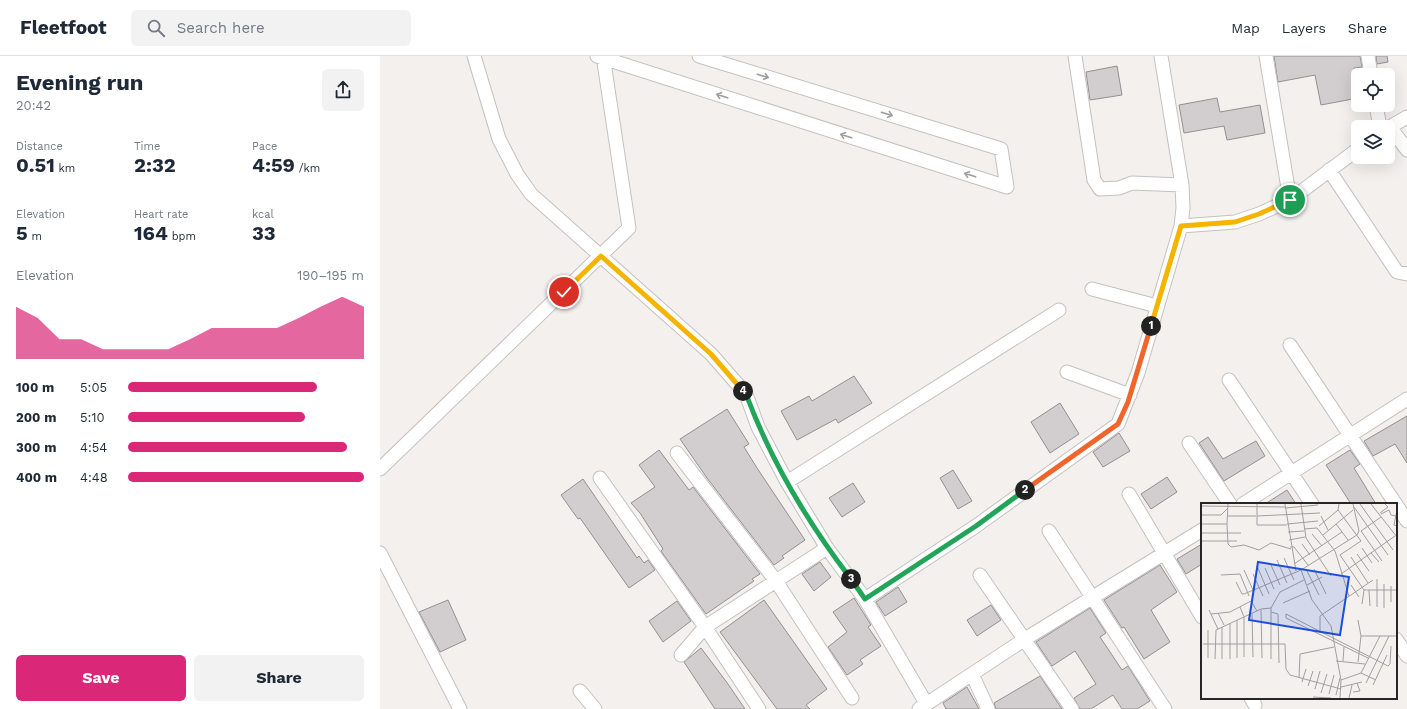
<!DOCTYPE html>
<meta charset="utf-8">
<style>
:root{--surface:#fff;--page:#f2f2f3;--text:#1f2937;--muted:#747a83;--line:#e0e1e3;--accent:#db2777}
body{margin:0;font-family:"Work Sans",sans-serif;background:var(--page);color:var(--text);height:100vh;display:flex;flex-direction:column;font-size:15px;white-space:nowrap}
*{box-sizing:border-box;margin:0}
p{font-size:13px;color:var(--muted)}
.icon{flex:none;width:22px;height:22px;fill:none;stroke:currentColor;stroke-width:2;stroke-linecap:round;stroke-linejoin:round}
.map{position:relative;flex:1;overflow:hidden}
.details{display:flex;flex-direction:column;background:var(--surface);width:380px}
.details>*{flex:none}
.controls{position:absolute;left:971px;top:12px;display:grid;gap:8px}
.controls a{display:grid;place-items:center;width:44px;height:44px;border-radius:6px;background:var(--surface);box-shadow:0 4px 16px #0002;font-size:20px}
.pin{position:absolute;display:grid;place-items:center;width:34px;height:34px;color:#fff;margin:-17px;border:2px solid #fff;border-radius:50%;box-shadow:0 1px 4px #0007}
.km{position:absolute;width:20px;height:20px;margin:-10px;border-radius:50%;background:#222;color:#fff;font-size:11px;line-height:20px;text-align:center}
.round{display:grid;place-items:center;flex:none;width:42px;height:42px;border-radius:6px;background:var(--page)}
.summary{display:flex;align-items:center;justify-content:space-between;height:68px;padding:0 16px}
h1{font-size:22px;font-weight:700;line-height:30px}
.metrics{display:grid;grid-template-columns:repeat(3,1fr);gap:6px;height:68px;padding:4px 16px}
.metrics div{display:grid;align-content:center}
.metrics b{font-size:20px;font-weight:700}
.metrics small{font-size:11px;font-weight:400}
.metrics p{font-size:11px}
.chart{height:112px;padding:8px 16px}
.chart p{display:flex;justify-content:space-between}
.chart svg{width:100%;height:72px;margin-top:4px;fill:var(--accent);opacity:.7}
.primary-button{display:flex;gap:8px;margin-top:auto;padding:8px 16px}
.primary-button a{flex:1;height:46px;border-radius:6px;background:var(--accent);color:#fff;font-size:16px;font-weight:700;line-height:46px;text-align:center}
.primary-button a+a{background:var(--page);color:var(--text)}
ul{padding:0 16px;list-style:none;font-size:13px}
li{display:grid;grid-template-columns:64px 48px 1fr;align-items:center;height:30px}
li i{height:10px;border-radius:5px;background:var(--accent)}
header{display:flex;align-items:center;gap:24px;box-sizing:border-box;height:56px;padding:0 20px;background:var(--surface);border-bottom:1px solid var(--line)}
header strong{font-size:19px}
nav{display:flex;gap:22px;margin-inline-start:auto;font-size:14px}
.search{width:280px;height:36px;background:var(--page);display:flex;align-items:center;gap:10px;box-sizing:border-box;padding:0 14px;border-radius:6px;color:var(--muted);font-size:15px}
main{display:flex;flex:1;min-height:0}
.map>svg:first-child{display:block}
</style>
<header>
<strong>Fleetfoot</strong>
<div class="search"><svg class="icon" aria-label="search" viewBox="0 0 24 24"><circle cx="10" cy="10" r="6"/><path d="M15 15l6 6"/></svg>Search here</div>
<nav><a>Map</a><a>Layers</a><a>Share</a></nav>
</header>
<main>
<section class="details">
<div class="summary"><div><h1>Evening run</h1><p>20:42</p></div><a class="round"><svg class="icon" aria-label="share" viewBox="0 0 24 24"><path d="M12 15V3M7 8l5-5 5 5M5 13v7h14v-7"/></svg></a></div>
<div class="metrics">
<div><p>Distance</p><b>0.51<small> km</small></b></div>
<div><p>Time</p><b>2:32</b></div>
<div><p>Pace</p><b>4:59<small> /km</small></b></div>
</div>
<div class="metrics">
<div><p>Elevation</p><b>5<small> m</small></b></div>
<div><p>Heart rate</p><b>164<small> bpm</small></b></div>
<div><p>kcal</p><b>33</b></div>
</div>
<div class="chart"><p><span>Elevation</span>190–195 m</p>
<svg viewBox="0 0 160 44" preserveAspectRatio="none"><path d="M0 44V12L10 19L20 32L30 32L40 38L50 38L60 38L70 38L80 32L90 25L100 25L110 25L120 25L130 19L140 12L150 6L160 12V44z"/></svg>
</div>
<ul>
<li><b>100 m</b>5:05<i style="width:80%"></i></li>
<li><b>200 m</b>5:10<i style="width:75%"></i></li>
<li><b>300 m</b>4:54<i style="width:93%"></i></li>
<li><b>400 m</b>4:48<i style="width:100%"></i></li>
</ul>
<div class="primary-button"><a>Save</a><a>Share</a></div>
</section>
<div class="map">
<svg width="1027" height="653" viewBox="0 0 1027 653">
<rect width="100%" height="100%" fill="#f4f0ee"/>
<path fill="#d2cecf" stroke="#949092" d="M894 0H980L982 11 974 12 978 42 941 49 935 19 898 26Z
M996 0H1007L1008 6 997 8Z
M737 10 742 39 710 44 706 16Z
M837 42 840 56 880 49 885 77 847 84 844 70 804 77 799 49Z
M474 320 492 347 458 367 456 363 417 384 401 355 429 340 432 345Z
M680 347 699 378 670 397 651 366Z
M347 353 369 388 364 391 377 412 425 484 402 500 404 502 394 509 327 422 300 383Z
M1027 360V407L1015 388 993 400 984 385Z
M739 377 750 395 723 411 713 396Z
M828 381 843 403 876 385 885 400 844 425 819 387Z
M279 394 309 434 313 431 380 518 372 523 374 525 326 558 281 495 283 493 260 457 251 447 275 431 259 409Z
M970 394 980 408 974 412 996 448H971L946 409Z
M573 414 592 445 578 453 560 422Z
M787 421 797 436 771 453 761 438Z
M203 423 257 502 259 500 264 507 268 504 275 514 249 532 200 462 198 463 181 439Z
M473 427 485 446 462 461 449 442Z
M907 434 916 448H885Z
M822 488V508L806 518 797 503Z
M440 506 451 521 434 535 422 518Z
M780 509 797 536 771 554 790 586 764 603 744 571 742 572 740 569 724 544Z
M518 531 527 546 505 560 496 546Z
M474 542 491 569 488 571 501 590 480 604 483 608 467 619 448 591 467 576 453 556Z
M68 544 86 584 60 596 39 556Z
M384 544 447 633 426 649 430 653H397L340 576Z
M297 545 311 565 283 586 269 565Z
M611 549 621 564 597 580 587 564Z
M710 552 726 577 720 581 742 614 748 610 770 645 757 653H742L733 639 711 653H700L694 642 716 628 695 595 672 610 656 586Z
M321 592 348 628 365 653H335L304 606Z
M660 620 682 653H616L614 647Z
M587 631 599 653H566L563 647Z"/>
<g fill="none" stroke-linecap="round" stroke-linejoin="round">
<g stroke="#c4c1bf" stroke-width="15">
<path id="street" d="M94 0 119 83 137 118 151 138 331 298 366 338 378 371 407 426 447 492 485 543 546 647
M217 0 627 131 621 93 319 0
M695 0 714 124 720 133 739 132 752 127 802 129
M886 0 910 144
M988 0 991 19
M996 49 1000 71
M1010 71 1027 94
M1008 72 1027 61
M949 114 1017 216 1027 218
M801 170 855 166 879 158 910 144 978 93
M712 233 777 250
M910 289 1027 465
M687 316 750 339
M849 324 932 448
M809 387 850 448
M297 397 396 525 472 642
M0 413 249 172 223 0
M220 422 325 571 379 653
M407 426 679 254
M749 438 822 561
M863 448 1027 343
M669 475 785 653
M0 497 80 653
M600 519 692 653
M485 543 596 470 738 368 758 317 801 170 803 152 802 129 781 0
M1016 583 1027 600
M301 599 325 571 447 492
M592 618 608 653
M200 635 215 653
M871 642 875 649
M539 653 645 583 822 474"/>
</g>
<use href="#street" stroke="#fff" stroke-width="13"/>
</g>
<defs><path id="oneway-shaft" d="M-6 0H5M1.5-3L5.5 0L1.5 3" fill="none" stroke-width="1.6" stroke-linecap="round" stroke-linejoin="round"/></defs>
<g stroke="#9e9d9d">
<use href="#oneway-shaft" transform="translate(383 20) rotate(17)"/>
<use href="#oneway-shaft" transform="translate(342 40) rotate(-162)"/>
<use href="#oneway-shaft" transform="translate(507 58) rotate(17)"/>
<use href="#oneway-shaft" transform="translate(466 80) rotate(-162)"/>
<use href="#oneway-shaft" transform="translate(590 119) rotate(-162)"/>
</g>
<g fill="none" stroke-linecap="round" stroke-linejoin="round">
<g stroke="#fff" stroke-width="8">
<path id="split-1" d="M771 270 801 170 855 166 879 158 910 144"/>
</g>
<g stroke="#fff" stroke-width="8">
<path id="split-2" d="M645 434 738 368 748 346 771 270"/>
</g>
<g stroke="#fff" stroke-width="8">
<path id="split-3" d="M471 523 485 543 596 470 645 434"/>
</g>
<g stroke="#fff" stroke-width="8">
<path id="split-4" d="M363 335 366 338C391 405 428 467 471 523"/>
</g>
<g stroke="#fff" stroke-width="8">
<path id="split-5" d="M184 236 221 200 331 298 363 335"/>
</g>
<use href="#split-1" stroke="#f5b400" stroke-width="5"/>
<use href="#split-2" stroke="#f0652b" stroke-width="5"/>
<use href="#split-3" stroke="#22a559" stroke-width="5"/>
<use href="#split-4" stroke="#22a559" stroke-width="5"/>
<use href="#split-5" stroke="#f5b400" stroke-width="5"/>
</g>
<g transform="translate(821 447)">
<rect width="196" height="196" fill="#f4f0ee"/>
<path fill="none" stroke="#a29f9e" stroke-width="1" d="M56 1V22H86M84 1 95 68M100 1 105 35 130 73M138 1 137 7 160 38 139 52M159 1 192 47M170 1 196 34M0 3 84 4M153 4 187 52M84 5 117 2M196 7 193 22 196 23M179 10 187 4 184 1M180 11 188 7 190 12 195 13M0 12H20L27 5M27 13H55M56 13 119 10M120 13 127 27M0 21H26L27 41 30 44 43 42 58 47 70 40 90 46M26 21 27 1M86 21 117 18M135 21 147 37M118 23 137 7M103 26 116 25 134 48 148 93M160 28 181 58M160 28 180 14M87 29 103 28M0 30H40M111 31 121 43M122 32 152 7M88 37 104 34M0 38H36M101 41 109 52M89 44H93L107 62M161 45 171 60M170 50 178 59M156 51 168 68M139 52 163 87H196M150 54 167 80M83 55 93 77M76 57 86 80M93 61 141 29M70 62 79 82M56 63 68 91M64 65 73 86M113 66 125 91M43 67 52 87M100 67 111 97 130 123 140 177 139 195M106 68 118 92M52 71 62 93M140 71 194 33M20 72 39 71 48 93M176 76V104M35 79 41 91H43L100 67 156 32 158 28 152 1M183 81V105M106 82 121 74M150 82 158 94M190 83V99M168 87 169 103M82 100 109 88M161 101 163 87M39 104 43 114V154M8 107 17 126M60 107 61 155M70 109 77 111 78 160M17 110 23 122M10 111 29 109 50 98 56 108M51 111 52 154M36 117V155M29 121V156M21 124V156M119 129V113L172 77M160 133H196M2 141H84L85 166 89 172 140 186M7 155V127M167 155 85 115V111L187 163 189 161 190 143M14 156 15 127 60 106 70 105M70 156V105L79 89 103 77M135 158 164 161M142 158 143 144M157 159 160 133 157 117M160 170 175 177M98 175 99 151 133 144M140 177 160 170 179 133M101 179 105 166M165 180 188 133M172 182 186 152M107 183 112 168M140 184 161 179M114 186 119 168M152 189 159 188 156 180M120 190 126 171M128 191 133 172M135 192 139 175M112 194 130 195M148 195 151 182"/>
<path fill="#1d4ed8" fill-opacity="0.15" stroke="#1d4ed8" stroke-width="2" d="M57 59 148 74 139 132 48 117Z"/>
<rect width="196" height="196" fill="none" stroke="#272525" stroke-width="2"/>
</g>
</svg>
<div class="controls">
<a><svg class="icon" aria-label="locate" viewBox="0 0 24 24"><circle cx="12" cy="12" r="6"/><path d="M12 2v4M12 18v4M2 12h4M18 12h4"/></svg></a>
<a><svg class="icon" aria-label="layers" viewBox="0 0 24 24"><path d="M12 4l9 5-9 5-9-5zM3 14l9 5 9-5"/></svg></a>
</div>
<div class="pin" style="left:910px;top:144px;background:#1e9e55"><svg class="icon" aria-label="arrive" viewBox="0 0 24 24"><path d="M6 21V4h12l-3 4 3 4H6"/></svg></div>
<div class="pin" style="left:184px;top:236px;background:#d93025"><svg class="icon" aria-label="check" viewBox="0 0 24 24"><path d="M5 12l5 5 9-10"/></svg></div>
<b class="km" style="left:771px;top:270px">1</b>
<b class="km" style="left:645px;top:434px">2</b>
<b class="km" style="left:471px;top:523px">3</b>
<b class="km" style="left:363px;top:335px">4</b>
</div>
</main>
